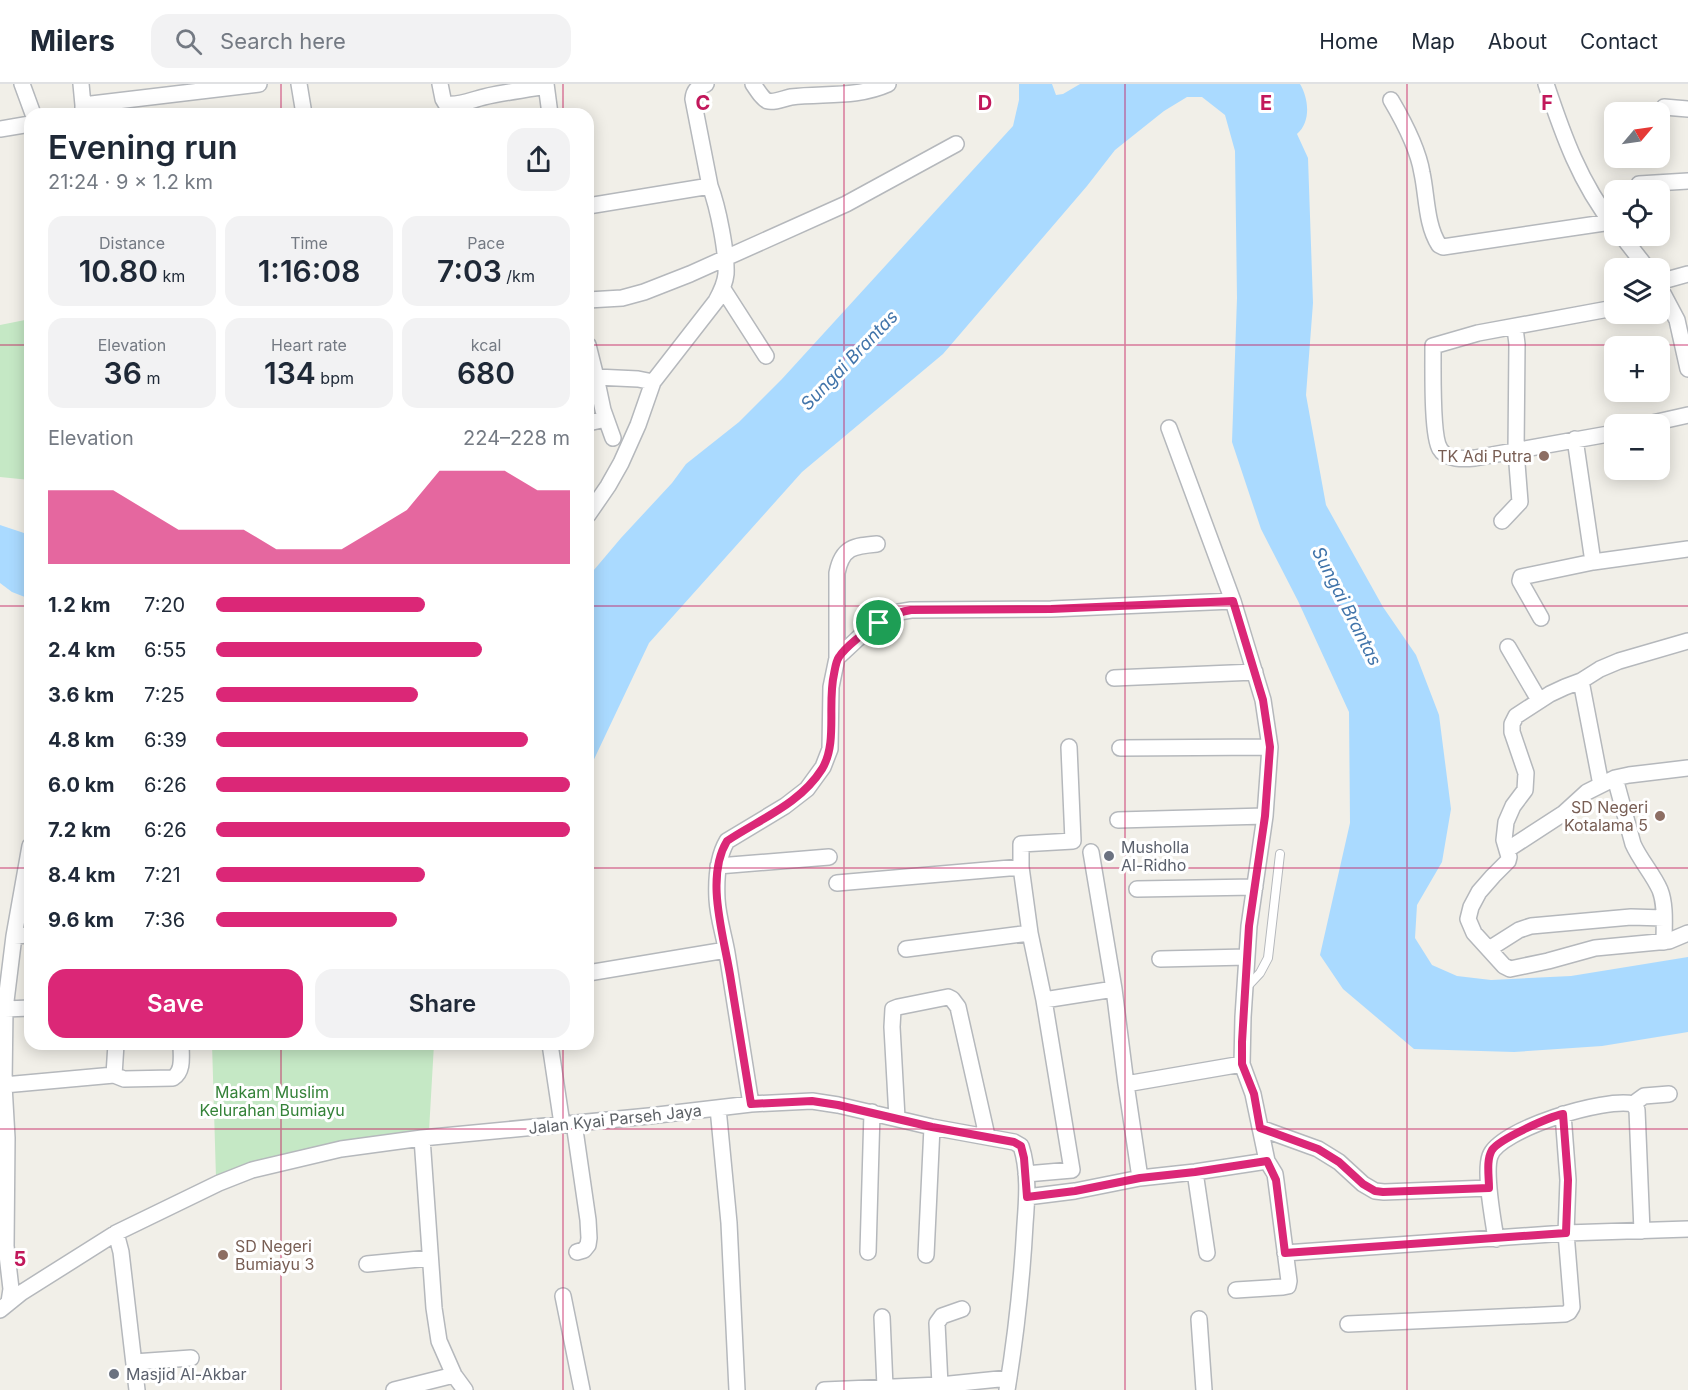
<!DOCTYPE html>
<meta charset="utf-8">
<style>
:root{--surface:#fff;--page:#f2f2f3;--text:#1f2937;--muted:#747a83;--line:#e0e1e3;--accent:#db2777}
body{margin:0;font-family:Inter,sans-serif;background:var(--page);color:var(--text);height:100vh;display:flex;flex-direction:column;font-size:22px;white-space:nowrap}
*{box-sizing:border-box;margin:0}
p{font-size:20px;color:var(--muted)}
.icon{flex:none;width:33px;height:33px;fill:none;stroke:currentColor;stroke-width:2;stroke-linecap:round;stroke-linejoin:round}
.map{position:relative;flex:1;overflow:hidden}
.panel{position:absolute;left:24px;top:24px;width:570px;height:942px;display:flex;flex-direction:column;background:var(--surface);border-radius:18px;box-shadow:0 3px 15px #0003}
.panel>*{flex:none}
.needle{width:39px;rotate:61deg}
.fabs{position:absolute;left:1604px;top:18px;display:grid;gap:12px}
.fabs a{display:grid;place-items:center;width:66px;height:66px;border-radius:12px;background:var(--surface);box-shadow:0 3px 15px #0003;font-size:30px}
.pin{position:absolute;display:grid;place-items:center;width:51px;height:51px;color:#fff;margin:-26px;border:3px solid #fff;border-radius:50%;box-shadow:0 2px 6px #0007}
.round{display:grid;place-items:center;flex:none;width:63px;height:63px;border-radius:18px;background:var(--page)}
.overview{display:flex;align-items:center;justify-content:space-between;height:102px;padding:0 24px}
h1{font-size:33px;font-weight:600;line-height:45px}
.stats{display:grid;grid-template-columns:repeat(3,1fr);gap:9px;height:102px;padding:6px 24px}
.stats div{display:grid;align-content:center;border-radius:15px;background:var(--page);text-align:center}
.stats b{font-size:30px;font-weight:600}
.stats small{font-size:16px;font-weight:400}
.stats p{font-size:16px}
.chart{height:168px;padding:12px 24px}
.chart p{display:flex;justify-content:space-between}
.chart svg{width:100%;height:108px;margin-top:6px;fill:var(--accent);opacity:.7}
.primary-button{display:flex;gap:12px;margin-top:auto;padding:12px 24px}
.primary-button a{flex:1;height:69px;border-radius:18px;background:var(--accent);color:#fff;font-size:24px;font-weight:600;line-height:69px;text-align:center}
.primary-button a+a{background:var(--page);color:var(--text)}
ul{padding:0 24px;list-style:none;font-size:20px}
li{display:grid;grid-template-columns:96px 72px 1fr;align-items:center;height:45px}
li i{height:15px;border-radius:8px;background:var(--accent)}
header{display:flex;align-items:center;gap:36px;box-sizing:border-box;height:84px;padding:0 30px;background:var(--surface);border-bottom:2px solid var(--line)}
header strong{font-size:28px}
nav{display:flex;gap:33px;margin-inline-start:auto;font-size:21px}
.search{width:420px;height:54px;background:var(--page);display:flex;align-items:center;gap:15px;box-sizing:border-box;padding:0 21px;border-radius:18px;color:var(--muted);font-size:22px}
.map>svg:first-child{display:block}
</style>
<header>
<strong>Milers</strong>
<div class="search"><svg class="icon" aria-label="search" viewBox="0 0 24 24"><circle cx="10" cy="10" r="6"/><path d="M15 15l6 6"/></svg>Search here</div>
<nav><a>Home</a><a>Map</a><a>About</a><a>Contact</a></nav>
</header>
<div class="map">
<svg width="1688" height="1306" viewBox="0 0 1688 1306">
<rect width="100%" height="100%" fill="#f1efe8"/>
<path fill="#c5e8c5" d="M30 235V396L0 393V241Z
M212 960H434L429 1047 216 1094Z"/>
<path fill="#aadaff" d="M1019 0H1052L1056 11 1063 10 1080 0H1300C1309 15 1311 38 1297 50L1308 74 1313 219 1306 311 1326 421 1383 523 1416 571 1439 631 1451 725 1442 778 1417 821 1415 854 1432 881 1457 892 1491 896 1571 892 1688 873V948L1602 962 1514 968 1414 965 1343 905 1320 871 1350 739 1349 628 1298 517 1261 445 1232 358 1237 214 1235 67 1225 31 1202 13H1187L1164 27 1115 66 1087 102 943 270 802 388 649 559 588 688V493L621 454 672 399 686 380 739 338 782 295 1013 42 1019 16Z
M0 441 30 451V515L12 508 0 499Z"/>
<g fill="none" stroke-linecap="round" stroke-linejoin="round">
<g stroke="#b5b8bc" stroke-width="10">
<path id="service" d="M1246 904 1260 889 1268 874 1280 770"/>
</g>
<g stroke="#b5b8bc" stroke-width="18">
<path id="minor" d="M22 0 33 30
M81 0 83 21
M299 0 304 30
M440 0 443 15 446 20C459 22 471 16 484 13 504 8 526 6 546 2
M546 0 550 30
M753 0C756 4 763 16 768 17 774 19 785 14 791 13 824 9 857 14 888 0
M1546 0C1563 51 1580 99 1614 142
M1391 16C1404 38 1418 64 1422 89 1427 112 1426 141 1439 161L1443 163 1611 138
M1664 23 1688 25
M83 30V21L259 0
M0 45 30 40
M1639 100 1688 97
M588 122 710 102
M1622 152 1647 184
M1659 198 1688 190
M1659 202 1677 236 1688 285
M723 205 766 272
M588 216 622 214 644 208 690 190 846 120 956 60
M1614 224 1478 249 1433 262V271C1433 290 1432 353 1440 365 1446 376 1464 375 1475 374L1614 349
M588 261 596 293 638 295 653 298
M596 293 603 326 613 354
M588 339 606 335
M1648 340 1688 331
M1575 355 1593 478
M588 431 608 402 621 379 638 341 653 298 716 217C721 208 725 200 726 190 727 168 718 123 710 102L693 15C694 5 698 4 706 0
M1502 437 1520 418 1516 367 1517 260 1515 244
M1233 517 1263 616 1270 663 1265 732 1249 842 1243 933 1242 980
M1541 534 1520 497 1521 493 1593 478 1688 465
M1688 557 1619 577 1600 585 1581 597 1565 603 1550 610 1516 632 1512 640V648L1526 689 1525 706 1513 722 1506 738 1504 756 1509 773 1508 777 1493 792 1479 808 1471 823 1468 835 1474 849 1504 882 1510 885 1548 877 1595 864 1669 857 1688 849
M1508 563 1539 616
M837 574V489C842 463 854 462 877 460
M1114 594 1255 588
M1581 597 1601 701
M1120 664 1270 663
M1615 694 1633 760C1640 776 1653 790 1660 806 1666 821 1664 842 1664 858
M1118 736 1265 732
M1507 766 1564 729 1587 708 1615 694 1629 691 1688 684
M1091 768 1114 905 1126 1000 1140 1094
M718 782 829 773
M1021 783V760L1073 757 1069 663
M837 799 1021 783 1030 849 1044 916 1072 1086 1026 1090
M1137 805 1255 803
M14 852 30 851
M906 865 1030 849
M1489 865 1519 846 1531 842 1631 833 1664 834
M1160 875 1247 873
M588 889 726 866
M1044 916 1114 905
M5 925 30 924
M550 960 562 1040
M114 991 116 960
M1126 1000 1242 980 1253 1010 1267 1077
M4 1001 114 991 124 995 173 994C184 987 181 972 181 960
M751 1020C743 970 735 919 727 869 724 851 718 834 717 815 716 795 717 774 727 757L785 722 807 705 823 683 830 665 831 603 837 574 866 547 899 528 911 526 1051 525 1233 517 1169 344
M1633 1020 1644 1012 1669 1010
M718 1024 729 1139 737 1306
M897 1034 892 943 893 925 898 923 948 913 952 915 958 923 987 1052
M574 1039 588 1136 589 1154 588 1161 584 1166 577 1168
M1260 1044 1318 1065 1339 1078 1363 1100 1375 1107 1384 1108 1489 1104
M422 1054 434 1224 439 1257 454 1291 465 1306
M1195 1088 1207 1169
M1027 1113 1075 1107 1140 1094 1195 1088 1267 1077 1275 1090 1276 1097 1289 1197 1288 1202 1283 1203 1236 1206
M116 1149 121 1168 137 1306
M1496 1155C1493 1135 1484 1089 1490 1072 1499 1045 1606 1013 1633 1020L1637 1026 1642 1147
M868 1168 872 1028
M1285 1169 1566 1149 1688 1145
M926 1171 932 1043
M367 1180 430 1174
M563 1212 582 1306
M9 1218 11 1205 6 1162 7 1054 4 1001 5 925 14 852 30 762
M0 1226 21 1209 116 1149 219 1099 252 1086 341 1065 422 1054 649 1032 751 1020 812 1017 838 1021 932 1043 1014 1058 1021 1062C1029 1086 1027 1115 1025 1140 1022 1196 1016 1251 1007 1306
M882 1233 885 1303
M1199 1235 1204 1306
M1348 1240 1565 1230 1569 1228 1572 1223 1566 1149 1568 1096 1563 1030
M134 1278 191 1274
M940 1301 937 1239 942 1232 962 1225
M394 1306 454 1291
M824 1306 940 1301 1009 1294"/>
</g>
<use href="#service" stroke="#fff" stroke-width="8"/>
<use href="#minor" stroke="#fff" stroke-width="15"/>
</g>
<g fill="none" stroke-linecap="round" stroke-linejoin="round">
<g stroke="#fff" stroke-width="12">
<path id="route" d="M1233 517 1263 616 1270 663 1265 732 1249 842 1242 958V980L1254 1010 1260 1044 1318 1065 1339 1078 1363 1100 1375 1107 1383 1108 1489 1104C1489 1092 1486 1076 1492 1066 1499 1055 1549 1033 1563 1030L1568 1096 1566 1149 1285 1169 1276 1096 1267 1077 1195 1088 1140 1094 1075 1107 1027 1113 1024 1074 1021 1062 1014 1058 932 1043 838 1021 812 1017 751 1020C744 979 738 938 731 897 725 855 704 795 727 757 760 735 800 720 822 685 838 659 827 620 834 590 835 585 836 577 839 573 844 565 852 559 859 553 874 540 892 529 911 526L1051 525Z"/>
</g>
<use href="#route" stroke="#db2777" stroke-width="8"/>
</g>
<path fill="none" stroke="#c2185b" stroke-width="1.5" stroke-opacity="0.55" d="M281 0V30M563 0V30M844 0V1306M1125 0V1306M1407 0V1306M0 261H30M588 261H1688M0 522H30M588 522H1688M0 784H30M588 784H1688M281 960V1306M563 960V1306M0 1045H1688"/>
<g fill="#8d6e63" stroke="#fff" stroke-width="2">
<circle cx="1544" cy="372" r="6"/>
<circle cx="1660" cy="732" r="6"/>
<circle cx="223" cy="1171" r="6"/>
</g>
<g fill="#6b7280" stroke="#fff" stroke-width="2">
<circle cx="1109" cy="772" r="6"/>
<circle cx="114" cy="1290" r="6"/>
</g>
<g text-anchor="middle" dominant-baseline="central" stroke-width="6" stroke-linejoin="round" paint-order="stroke">
<g font-size="16" fill="#785e54" stroke="#fff" text-anchor="end">
<text x="1532" y="372">TK Adi Putra</text>
<text x="1648" y="723">SD Negeri<tspan x="1648" dy="18">Kotalama 5</tspan></text>
<text x="235" y="1162" text-anchor="start">SD Negeri<tspan x="235" dy="18">Bumiayu 3</tspan></text>
</g>
<g font-size="16" fill="#5b616d" stroke="#fff" text-anchor="start">
<text x="1121" y="763">Musholla<tspan x="1121" dy="18">Al-Ridho</tspan></text>
<text x="126" y="1290">Masjid Al-Akbar</text>
</g>
<g font-size="16" fill="#348238" stroke="#fff">
<text x="272" y="1008">Makam Muslim<tspan x="272" dy="18">Kelurahan Bumiayu</tspan></text>
</g>
<g font-size="16" fill="#5f6368" stroke="#fff">
<text transform="translate(615 1035) rotate(-6)">Jalan Kyai Parseh Jaya</text>
</g>
<g font-size="18" font-style="italic" fill="#4174aa" stroke="#fff">
<text transform="translate(849 276) rotate(-46)">Sungai Brantas</text>
<text transform="translate(1347 522) rotate(63)">Sungai Brantas</text>
</g>
</g>
<g font-size="20" text-anchor="middle" font-weight="bold" fill="#c2185b" stroke="#fff" stroke-width="6" stroke-linejoin="round" paint-order="stroke">
<text x="703" y="26">C</text>
<text x="985" y="26">D</text>
<text x="1266" y="26">E</text>
<text x="1547" y="26">F</text>
<text x="20" y="1182">5</text>
</g>
</svg>
<div class="fabs">
<a><svg class="needle" viewBox="-14 -14 28 28"><path d="M0-13l5 13h-10z" fill="#e53935"/><path d="M0 13l5-13h-10z" fill="#747a83"/></svg></a>
<a><svg class="icon" aria-label="locate" viewBox="0 0 24 24"><circle cx="12" cy="12" r="6"/><path d="M12 2v4M12 18v4M2 12h4M18 12h4"/></svg></a>
<a><svg class="icon" aria-label="layers" viewBox="0 0 24 24"><path d="M12 4l9 5-9 5-9-5zM3 14l9 5 9-5"/></svg></a>
<a>+</a>
<a>−</a>
</div>
<div class="pin" style="left:879px;top:539px;background:#1e9e55"><svg class="icon" aria-label="arrive" viewBox="0 0 24 24"><path d="M6 21V4h12l-3 4 3 4H6"/></svg></div>
<section class="panel">
<div class="overview"><div><h1>Evening run</h1><p>21:24 · 9 × 1.2 km</p></div><a class="round"><svg class="icon" aria-label="share" viewBox="0 0 24 24"><path d="M12 15V3M7 8l5-5 5 5M5 13v7h14v-7"/></svg></a></div>
<div class="stats">
<div><p>Distance</p><b>10.80<small> km</small></b></div>
<div><p>Time</p><b>1:16:08</b></div>
<div><p>Pace</p><b>7:03<small> /km</small></b></div>
</div>
<div class="stats">
<div><p>Elevation</p><b>36<small> m</small></b></div>
<div><p>Heart rate</p><b>134<small> bpm</small></b></div>
<div><p>kcal</p><b>680</b></div>
</div>
<div class="chart"><p><span>Elevation</span>224–228 m</p>
<svg viewBox="0 0 160 44" preserveAspectRatio="none"><path d="M0 44V14L10 14L20 14L30 22L40 30L50 30L60 30L70 38L80 38L90 38L100 30L110 22L120 6L130 6L140 6L150 14L160 14V44z"/></svg>
</div>
<ul>
<li><b>1.2 km</b>7:20<i style="width:59%"></i></li>
<li><b>2.4 km</b>6:55<i style="width:75%"></i></li>
<li><b>3.6 km</b>7:25<i style="width:57%"></i></li>
<li><b>4.8 km</b>6:39<i style="width:88%"></i></li>
<li><b>6.0 km</b>6:26<i style="width:100%"></i></li>
<li><b>7.2 km</b>6:26<i style="width:100%"></i></li>
<li><b>8.4 km</b>7:21<i style="width:59%"></i></li>
<li><b>9.6 km</b>7:36<i style="width:51%"></i></li>
</ul>
<div class="primary-button"><a>Save</a><a>Share</a></div>
</section>
</div>
